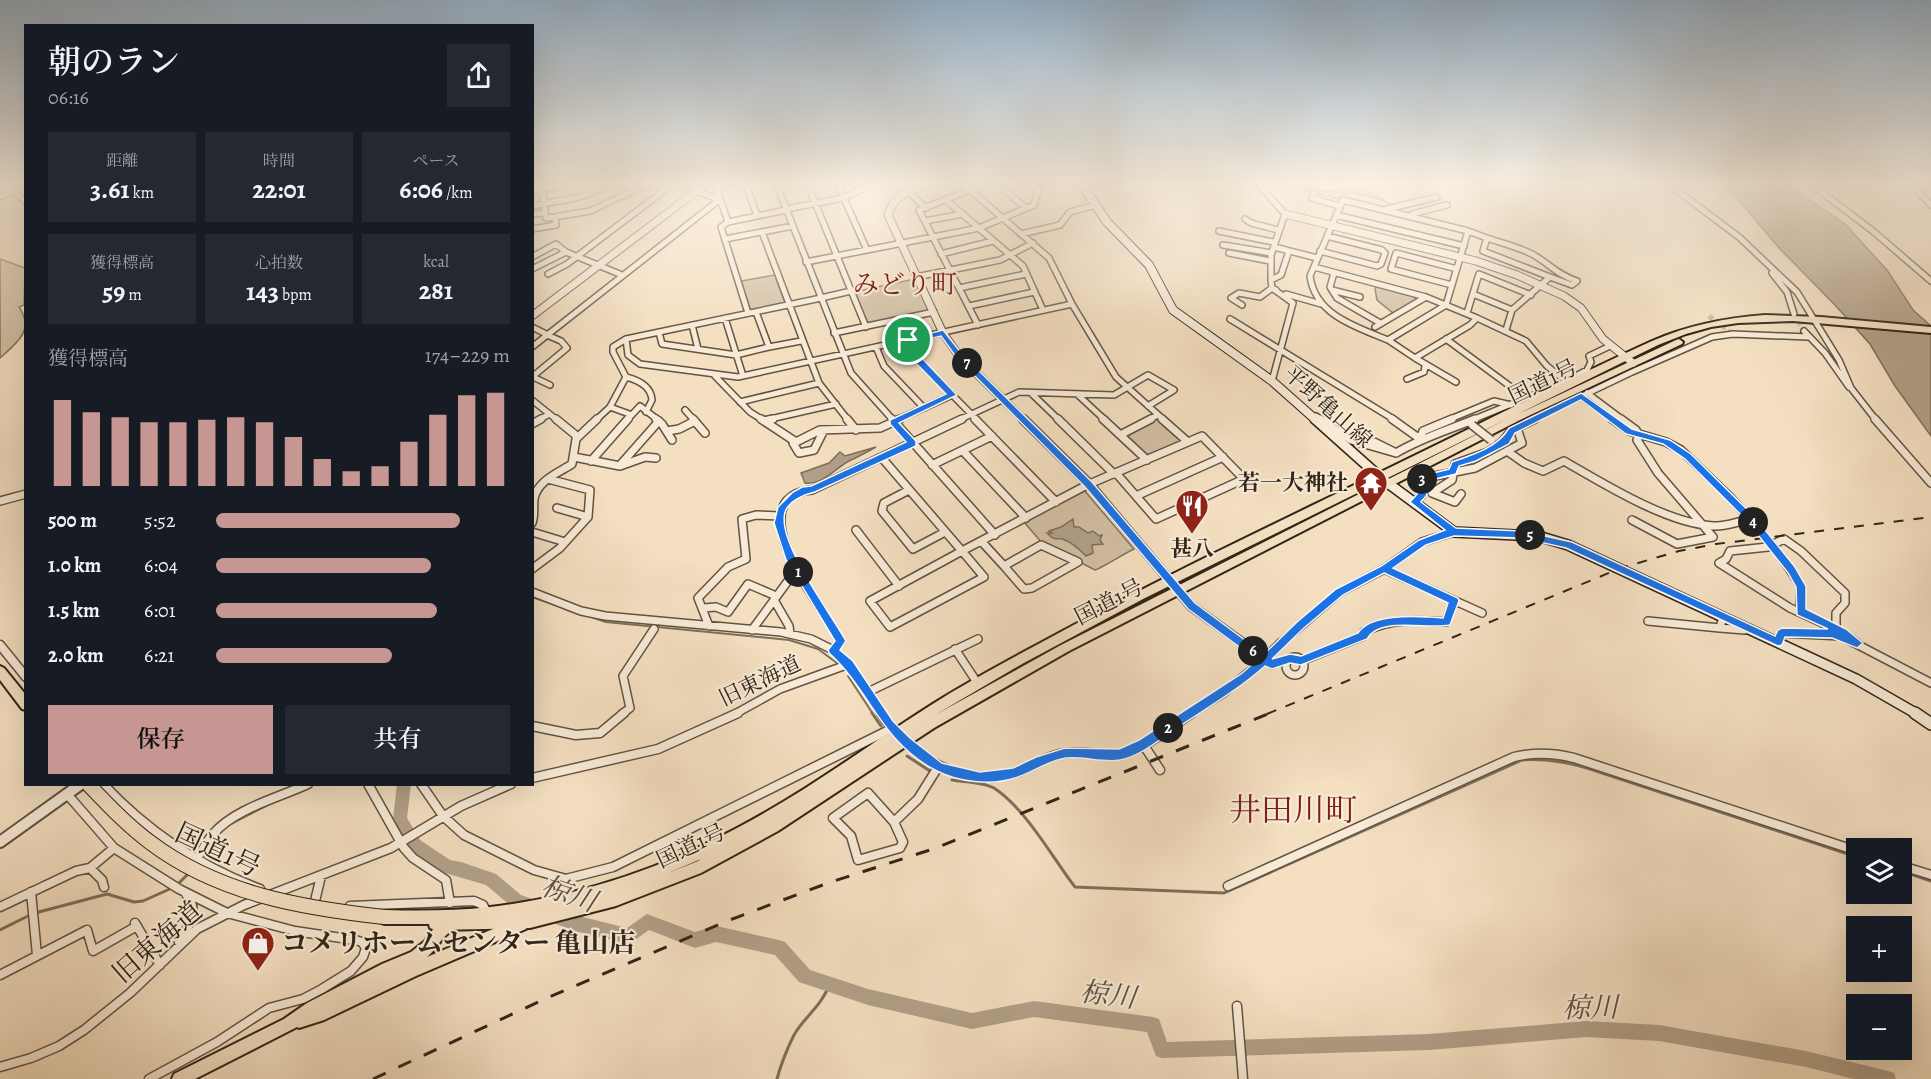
<!DOCTYPE html>
<html lang="ja">
<meta charset="utf-8">
<style>
:root{--surface:#171b24;--page:#242831;--text:#f1f3f6;--muted:#9ea1a6;--accent:#c59692}
body{margin:0;font-family:Alegreya,"Noto Serif JP",serif;background:var(--page);color:var(--text);height:100vh;display:flex;flex-direction:column;font-size:22px;white-space:nowrap}
*{box-sizing:border-box;margin:0}
p{font-size:20px;color:var(--muted)}
.icon{flex:none;width:33px;height:33px;fill:none;stroke:currentColor;stroke-width:2;stroke-linecap:round;stroke-linejoin:round}
.map{position:relative;flex:1;overflow:hidden}
.sheet{position:absolute;left:24px;top:24px;width:510px;height:762px;display:flex;flex-direction:column;background:var(--surface);border-radius:0px;box-shadow:0 6px 24px #0002}
.sheet>*{flex:none}
.fabs{position:absolute;left:1846px;top:838px;display:grid;gap:12px}
.fabs a{display:grid;place-items:center;width:66px;height:66px;border-radius:0px;background:var(--surface);box-shadow:0 6px 24px #0002;font-size:30px}
.pin{position:absolute;display:grid;place-items:center;width:51px;height:51px;color:#fff;margin:-26px;border:3px solid #fff;border-radius:50%;box-shadow:0 2px 6px #0007}
.km{position:absolute;width:30px;height:30px;margin:-15px;border-radius:50%;background:#222;color:#fff;font-size:16px;line-height:30px;text-align:center}
.round{display:grid;place-items:center;flex:none;width:63px;height:63px;border-radius:0px;background:var(--page)}
.overview{display:flex;align-items:center;justify-content:space-between;height:102px;padding:0 24px}
h1{font-size:33px;font-weight:600;line-height:45px}
.stats{display:grid;grid-template-columns:repeat(3,1fr);gap:9px;height:102px;padding:6px 24px}
.stats div{display:grid;align-content:center;border-radius:0px;background:var(--page);text-align:center}
.stats b{font-size:26px;font-weight:600}
.stats small{font-size:16px;font-weight:400}
.stats p{font-size:16px}
.chart{height:168px;padding:12px 24px}
.chart p{display:flex;justify-content:space-between}
.chart svg{width:100%;height:108px;margin-top:6px;stroke:var(--accent);stroke-width:6}
.button{display:flex;gap:12px;margin-top:auto;padding:12px 24px}
.button a{flex:1;height:69px;border-radius:0px;background:var(--accent);color:#111;font-size:24px;font-weight:600;line-height:69px;text-align:center}
.button a+a{background:var(--page);color:var(--text)}
ul{padding:0 24px;list-style:none;font-size:20px}
li{display:grid;grid-template-columns:96px 72px 1fr;align-items:center;height:45px}
li i{height:15px;border-radius:8px;background:var(--accent)}
.map>svg:first-child{display:block}
</style>
<div class="map">
<svg width="1931" height="1079" viewBox="0 0 1931 1079">
<rect width="100%" height="100%" fill="#f4dfc1"/>
<filter id="stains"><feTurbulence type="fractalNoise" baseFrequency=".00333" numOctaves="4"/><feColorMatrix values="0 0 0 0 .2 0 0 0 0 .09 0 0 0 0 .02 0 0 0 .5 -.17"/></filter>
<radialGradient id="worn" r=".72"><stop offset=".6" stop-color="#630" stop-opacity="0"/><stop offset="1" stop-color="#630" stop-opacity=".3"/></radialGradient>
<path fill="#d3bfa4" stroke="#82725e" stroke-width="1.5" d="M1344 183C1356 183 1383 199 1393 206L1383 200 1347 191 1344 198 1340 199 1299 189 1302 186C1316 190 1335 198 1344 183Z
M0 259 25 268 24 305 19 307C35 330 17 343 0 358Z
M775 275 785 303 750 310 741 281Z
M914 279 930 310 866 324 854 292Z
M1377 285 1413 295 1417 301 1393 313 1377 300 1375 289Z
M1155 418 1181 441 1147 456 1125 434Z
M1084 490 1134 549C1125 553 1100 569 1095 570L1042 543 1024 522Z"/>
<path fill="#b1a088" stroke="#7d6f5b" stroke-width="1.5" d="M1724 183H1785L1845 224 1887 270 1913 310 1931 326V436L1895 386 1870 344 1834 304 1780 249Z
M876 447C867 452 858 457 849 461 834 469 823 485 805 483L801 473 829 463 840 452 845 456Z
M1073 519 1074 527H1079L1088 533 1093 531 1099 536 1102 535 1100 540 1103 544 1092 545 1093 553 1086 556C1080 550 1073 543 1065 540 1056 536 1056 543 1047 533H1052L1049 531 1061 527Z"/>
<g fill="none" stroke-linecap="round" stroke-linejoin="round">
<path stroke="#7d6f5b" stroke-width="2" d="M532 597 606 622 789 640 818 649 837 663
M848 676 873 714"/>
<path stroke="#7d6f5b" stroke-width="3" d="M872 713 881 726
M907 756 930 771
M952 780C964 782 984 782 994 788 1026 809 1052 857 1075 887L1224 893 1522 760C1545 758 1566 762 1587 768L1857 857
M232 823 267 805
M1902 871 1931 881
M177 885 190 872
M35 913 107 894 134 902 143 901 172 888
M0 930 30 915
M777 1079C781 1064 787 1049 794 1035 804 1017 822 1006 829 985"/>
<path fill="#b1a088" fill-rule="evenodd" d="M13 183H23L26 185V193Z
M397 784H411L407 818 420 840 450 860 461 862 496 874 521 895 571 914 627 928 647 914 695 932 716 926 779 940 785 942 810 970 868 989 972 1013 1034 1001 1153 1017 1159 1019 1167 1042 1429 1034 1586 1021 1659 1025 1806 1051 1888 1071 1894 1073 1896 1079H1854L1806 1067 1659 1041 1586 1037 1429 1050 1162 1058 1156 1056 1147 1032 1034 1017 972 1029 868 1005 799 982 775 955 716 942 695 948 649 930 629 944 571 930 511 906 486 885 442 872 410 850 395 824 393 819Z"/>
<path stroke="#cdba9f" stroke-width="5" stroke-dasharray="5 3" stroke-linecap="butt" d="M1794 314 1804 331
M1709 316 1733 334"/>
<g stroke="#615442" stroke-width="8">
<path id="minor-far2" d="M5 183 26 202
M677 183 720 200
M733 183 716 187 728 222 721 227 748 313
M745 183 757 215
M776 183 851 373 893 420
M807 183 866 327
M837 183 867 250
M899 183 926 208
M962 183 1049 258 1072 304 1116 377 1164 420
M996 183 1026 208
M1257 183 1285 214 1271 255V278
M1667 183 1739 237 1797 292 1839 360 1851 388 1876 420
M1810 183 1874 232 1931 281
M1917 183 1918 192 1931 205
M970 190 919 210 978 325
M0 191 9 187
M532 191 576 183
M1314 193 1312 198 1339 206
M0 197 14 191
M946 200 1023 266 1043 310
M1343 200 1468 231 1446 305 1388 340C1356 327 1315 315 1310 276Z
M532 206 580 197 614 183
M786 209 843 198 875 183
M1387 209 1437 197
M532 214 544 213
M1412 214 1447 205
M1336 215 1464 246
M555 217 590 211 650 183
M1245 219 1251 223 1278 230
M925 221 963 214
M728 222 786 210
M532 229 556 225 555 217 546 218 542 190
M1219 231 1273 242
M1468 231 1487 238 1483 251 1550 277 1512 310 1506 330
M762 232 819 383 848 420
M1021 234 1060 225 1070 212 1096 205
M1487 238C1502 243 1518 247 1532 254 1550 264 1556 274 1577 281L1572 285 1550 277
M725 239 793 226
M1223 245 1272 253
M1274 247 1317 258
M1320 251 1377 266 1381 264 1385 253 1382 250 1327 236
M1229 253 1270 261
M941 254 993 241
M532 257 556 244 566 252 622 275
M806 262 979 228 1034 205 1038 190 1030 183
M1314 267 1426 297 1477 318
M532 269 566 252
M1334 273 1330 287 1337 298 1380 323
M1772 273 1787 292 1794 314
M548 274 567 264 674 183
M916 277 1000 260 1033 243
M1452 285 1391 269 1396 253 1457 269
M959 288 1026 274
M1332 290 1360 297
M1286 294 1321 304
M1473 294 1512 310
M821 298 851 291
M1242 305 1231 298 1239 293 1260 297 1272 288 1276 290
M969 306 1034 292
M756 312 769 347 801 341
M1467 313 1479 274 1531 295
M725 318 743 376
M1230 319 1395 420
M692 325 698 349
M532 327 548 335
M1375 327 1426 297
M1804 331 1825 353 1849 387
M659 332 662 344 736 355 769 347
M834 333 934 312
M626 339 628 355 640 364 738 377 1072 304
M1446 339 1526 398
M908 340 915 357 977 420
M1388 340 1415 358 1470 325 1477 318 1526 341 1547 366 1562 378
M532 347 719 200
M876 347 884 366 924 408
M1415 358 1456 382
M715 376 750 412 763 420
M532 377 567 348 561 341 547 335
M533 377 550 385
M626 377C638 380 651 386 652 400L646 412
M1407 379 1424 372 1425 366
M1272 381 1293 303 1272 288 1271 280 1281 275 1289 251
M1031 393 1059 420
M1587 393 1623 420
M1077 394 1105 420
M1581 396 1614 420
M532 400 557 420
M740 402 819 383
M610 407 632 415
M685 410 694 420
M1316 416 1322 420
M538 420 548 415
M596 420 610 407 626 377 613 352V347L626 339 821 298
M627 420 640 406 658 420
M766 420 836 404
M897 420 952 395
M959 420 1019 392 1114 395 1148 375 1174 390 1148 406
M1148 420 1158 415
M1448 420 1494 401 1511 405
M1472 420 1563 383 1587 370 1591 362 1589 356 1610 346
M1532 420 1632 372 1712 337 1733 334 1808 337"/>
</g>
<g stroke="#615442" stroke-width="10">
<path id="minor-far1" d="M556 419 578 437
M656 419 662 424 672 440
M693 419 705 433
M761 419 796 442 820 430 880 428 900 419
M847 419 856 430
M892 419 995 535
M975 419 1056 502
M1058 419 1114 474
M1103 419 1147 460
M1162 419 1188 442
M1320 419 1351 440 1396 453C1421 438 1448 430 1475 419
M1392 419 1420 439
M1612 419 1629 431 1666 442 1681 450 1729 496 1758 528
M1621 419 1636 430 1639 436 1637 440 1658 473 1713 537 1677 544 1632 520
M1875 419 1931 483
M764 421 773 419
M532 424 541 419
M667 431 679 429 695 421
M1120 435 1151 419
M1420 439 1423 431 1452 419
M1357 440 1374 442 1394 452
M796 442 793 443 799 453 814 450 824 430
M963 451 1026 518
M1507 451 1524 463 1543 471 1564 461C1604 484 1668 524 1714 526 1726 527 1739 521 1751 519
M574 457 620 466 645 457 656 458
M882 458 962 551
M591 461 628 419
M621 464 659 421
M932 465 992 436
M1116 473 1136 496 1223 457
M909 490 884 503 882 511 913 549 945 532
M1461 494 1455 502 1432 493 1452 480 1455 464 1488 452 1502 442 1512 430 1535 419
M0 501 26 494
M1415 502 1422 495 1418 482 1420 479 1475 468 1522 443 1517 428
M557 508 588 517
M532 523C535 515 533 507 534 499 537 481 558 473 572 464L576 439 597 419
M856 530 899 586
M532 532 565 542
M982 542 1004 566
M1041 545 1078 562 1032 588 1024 589 1004 566Z
M962 551 984 577 890 627 870 601Z
M962 551 1087 485 1202 436 1244 479 1156 519 1136 496
M1782 558 1801 586 1800 611
M532 569 560 548 588 517 590 490 548 479
M1384 569 1482 613
M796 570 841 641 833 650
M532 592 581 611 605 616 781 632 811 639 833 650 849 664 882 714
M774 600 789 626 790 633
M703 608 716 607 728 612 748 584 776 596
M1648 621 1720 628 1723 617
M709 626 698 598 728 567 746 559 742 519 756 515 780 516
M1720 628 1745 630
M1836 629V613L1845 603V593L1801 551 1784 539 1768 547 1730 551 1726 559 1719 563 1790 608 1842 632 1857 643
M752 630 796 570C783 543 763 494 812 490L962 419
M1778 642 1782 633 1841 636 1931 683
M1281 643 1340 592 1384 569 1422 542 1454 532
M955 649 978 684
M1286 666a9 9 0 1 1 18 0a9 9 0 1 1-18 0Z
M1301 661 1363 636 1364 632C1390 618 1418 620 1446 622L1454 601
M868 692 978 639
M622 714 630 708 623 676 654 629
M735 714 780 689 849 664
M1190 714 1222 694 1264 660"/>
</g>
<g stroke="#615442" stroke-width="11">
<path id="minor" d="M881 713C909 756 961 789 1014 773 1031 768 1047 755 1065 753 1084 751 1103 756 1121 754 1142 751 1173 725 1192 713
M532 726 576 735 600 733 624 713
M1143 744 1160 770
M532 778 658 749 738 713
M103 784C148 832 198 866 260 889
M368 784 404 848 413 858 446 880 450 903
M421 784 443 816 464 835 534 870 566 879 613 867 893 728
M868 793 894 822 903 842 900 848 858 860 851 836 833 818Z
M67 794 114 848 179 889 227 913 295 931 355 940 362 942 366 948 363 957 351 971 322 989 303 999 269 1008 217 1042 149 1079
M894 822 918 799 938 767
M195 861C202 852 206 842 213 834 236 808 278 798 308 784
M1902 866 1931 875
M90 868 102 880 104 887
M1228 886 1514 757C1535 752 1554 753 1574 758L1857 851
M31 892 37 955
M315 901 321 876
M350 906 474 901 483 905 485 909
M0 907 76 871 90 868 114 848
M135 923 160 965
M179 942C189 925 200 912 186 894
M0 975 87 930 93 951 137 926
M1237 1006 1243 1079
M0 1067 31 1058 59 1046 84 1030 130 993 197 929 244 905 391 848 461 806 511 784"/>
</g>
<g stroke="#615442" stroke-width="9">
<path id="tertiary-far2" d="M931 183C913 189 893 195 888 215L943 333 959 356 1024 420
M1285 214 1476 261 1517 275 1564 296 1581 308 1603 339 1633 363
M532 316 707 183"/>
</g>
<g stroke="#615442" stroke-width="11">
<path id="tertiary-far1" d="M1023 419 1089 484 1191 606 1272 664
M0 645 26 677
M1264 660 1281 643"/>
</g>
<g stroke="#615442" stroke-width="14">
<path id="tertiary" d="M0 842 81 784"/>
</g>
<g stroke="#302518" stroke-width="10">
<path id="secondary-far2" d="M1081 183 1107 222 1149 265 1173 310 1272 381 1316 420"/>
</g>
<g stroke="#302518" stroke-width="12">
<path id="secondary-far1" d="M1315 419 1381 478 1454 532 1538 536 1568 545 1856 679 1917 714"/>
</g>
<g stroke="#302518" stroke-width="14">
<path id="secondary" d="M1915 713 1931 724"/>
</g>
<g stroke="#302518" stroke-width="4">
<path id="primary" d="M452 916 457 918 459 923 457 928C443 933 438 948 427 957L521 917 526 919 528 924 526 929 416 976 324 1020 299 1028 297 1027 195 1079H172L174 1074 284 1019 307 1003 382 964 411 952 425 941 440 919Z"/>
</g>
<g stroke="#302518" stroke-width="4">
<path id="trunk" d="M1765 315 1821 317 1931 327V333L1793 321 1738 323 1711 327 1686 334 1658 345 1518 414 1676 340 1679 339 1683 342 1682 344 1520 420 1069 651 934 728 778 831 701 873 616 906 530 928 435 930 430 928 429 924H384L379 922 377 917 379 912 384 910C419 911 455 911 490 907 576 897 661 869 737 828 804 793 864 748 928 707 965 683 1005 662 1044 641 1158 579 1275 524 1391 467 1478 425 1564 381 1652 341 1689 325 1725 318 1765 315ZM1509 418 1061 645 935 715 1022 664 1145 598ZM701 859 666 874 698 861Z
M0 666 4 668 26 695V710L22 709 0 680Z"/>
</g>
<use href="#minor-far2" stroke="#f8ead7" stroke-width="5"/>
<use href="#minor-far1" stroke="#f8ead7" stroke-width="7"/>
<use href="#minor" stroke="#f8ead7" stroke-width="8"/>
<use href="#tertiary-far2" stroke="#f8ead7" stroke-width="7"/>
<use href="#tertiary-far1" stroke="#f8ead7" stroke-width="8"/>
<use href="#tertiary" stroke="#f8ead7" stroke-width="10"/>
<use href="#secondary-far2" stroke="#f8ead7" stroke-width="8"/>
<use href="#secondary-far1" stroke="#f8ead7" stroke-width="9"/>
<use href="#secondary" stroke="#f8ead7" stroke-width="11"/>
<use href="#primary" fill="#f4dfc1" fill-rule="evenodd"/>
<use href="#trunk" fill="#f4dfc1" fill-rule="evenodd"/>
<path stroke="#302518" stroke-width="2" stroke-dasharray="10 10" stroke-linecap="butt" d="M1267 714 1621 568 1679 551 1716 544 1931 517"/>
<path stroke="#302518" stroke-width="3" stroke-dasharray="14 14" stroke-linecap="butt" d="M373 1079 549 997 727 921 828 883 936 848 1270 713"/>
<g stroke="#615442" stroke-width="10" stroke-linecap="butt">
<path id="minor-bridge" d="M1472 425 1491 440
M1758 528 1782 558"/>
</g>
<g stroke="#302518" stroke-width="16" stroke-linecap="butt">
<path id="trunk-bridge" d="M88 784C108 805 128 826 151 843 219 894 302 908 384 917"/>
</g>
<use href="#minor-bridge" stroke="#f8ead7" stroke-width="7"/>
<use href="#trunk-bridge" stroke="#f4dfc1" stroke-width="14"/>
</g>
<linearGradient id="sky" x2="0" y2="1"><stop stop-color="#92acc2"/><stop offset="0.55" stop-color="#faf1e3"/><stop offset="1" stop-color="#faf1e3" stop-opacity="0"/></linearGradient>
<rect width="1931" height="334" fill="url(#sky)"/>
<path fill="#1a73e8" stroke="#fff" stroke-width="1.5" fill-rule="evenodd" d="M943 330 962 354 1092 482 1195 603 1264 654 1297 622 1336 589 1381 566 1419 540 1445 530 1410 502 1417 494 1413 482 1417 477 1449 469 1452 462C1473 455 1498 447 1509 428L1581 393 1632 429 1670 440 1691 454 1754 516 1795 567 1806 586V609L1846 629 1863 643 1857 648 1832 638 1785 637 1782 645 1778 646 1566 548 1522 538 1454 536 1426 545 1393 568 1458 598 1459 601 1450 625C1429 630 1379 616 1367 639L1301 665 1290 663 1272 669 1265 666C1239 689 1209 707 1180 726 1162 738 1141 756 1120 760 1103 763 1083 756 1066 758 1047 761 1032 773 1015 778 991 786 957 782 935 770 881 742 870 690 829 653L828 650 835 641 786 560 774 523 778 507 793 492 802 487 811 486 906 442 890 424V420L946 394 912 359 904 340ZM941 336 956 357 1085 487 1188 609 1257 660 1241 674 1139 740 1119 749 1065 748 1036 757 1013 768 980 772 942 763 910 738 893 721 853 661 840 650 846 641C833 616 770 534 787 508 794 498 805 495 815 492L916 446V441L899 423 957 395 919 355 913 342ZM1581 400 1626 434 1663 444 1685 459 1747 521 1788 573 1796 587 1797 615 1828 629 1782 628 1778 630 1775 636 1572 542 1522 531 1456 528 1421 502 1427 495 1423 482 1456 474 1459 466 1476 461 1509 444 1515 433ZM1384 573 1448 603 1443 618C1421 616 1371 612 1358 633L1301 656 1290 654 1272 659 1304 628 1343 595Z"/>
<defs>
<g id="temple-pin" transform="scale(1.725)"><path d="M0 17L-7.5 6A9.5 9.5 0 1 1 7.5 6Z" fill="#8f2418" stroke="#f8ead7"/><path d="M0-6L5-2H3V0L6.5 2.5H4V6H1.5V3h-3V6H-4V2.5H-6.5L-3 0V-2H-5Z" fill="#fff"/></g>
<g id="restaurant-pin" transform="scale(1.725)"><path d="M0 17L-7.5 6A9.5 9.5 0 1 1 7.5 6Z" fill="#8f2418" stroke="#f8ead7"/><path d="M-5-6h1v4h1v-4h1v4h1v-4h1v5L-1.5 .5V6h-2V.5L-5-1ZM5-6V6H3V1.5H1.5Q1.5-4 5-6Z" fill="#fff"/></g>
<g id="shop-pin" transform="scale(1.725)"><path d="M0 17L-7.5 6A9.5 9.5 0 1 1 7.5 6Z" fill="#8f2418" stroke="#f8ead7"/><path d="M-5-2.5h2.3a2.7 3.5 0 0 1 5.4 0H5L5.5 6h-11ZM-1.5-2.5h3a1.5 2.3 0 0 0-3 0Z" fill="#fff"/></g>
</defs>
<g fill-rule="evenodd">
<use href="#temple-pin" x="1371" y="483"/>
<use href="#restaurant-pin" x="1192" y="506"/>
<use href="#shop-pin" x="258" y="943"/>
</g>
<g text-anchor="middle" dominant-baseline="central" stroke-width="4.5" stroke-linejoin="round" paint-order="stroke">
<g font-size="22" fill="#302518" stroke="#f8ead7">
<text transform="translate(1543 382) rotate(-26)">国道1号</text>
<text transform="translate(1328 407) rotate(42)">平野亀山線</text>
<text transform="translate(1109 602) rotate(-27)">国道1号</text>
<text transform="translate(760 681) rotate(-26)">旧東海道</text>
<text transform="translate(691 846) rotate(-25)">国道1号</text>
</g>
<g font-size="22" font-weight="bold" fill="#302518" stroke="#f8ead7" text-anchor="end">
<text x="1348" y="483">若一大神社</text>
<text x="1192" y="549" text-anchor="middle">甚八</text>
</g>
<g font-size="26" fill="#7a1f14" stroke="#f8ead7">
<text x="905" y="284">みどり町</text>
</g>
<g font-size="27" fill="#302518" stroke="#f8ead7">
<text transform="translate(218 850) rotate(25)">国道1号</text>
<text transform="translate(157 942) rotate(-41)">旧東海道</text>
</g>
<g font-size="27" font-weight="bold" fill="#302518" stroke="#f8ead7" text-anchor="start">
<text x="281" y="943">コメリホームセンター 亀山店</text>
</g>
<g font-size="28" font-style="italic" fill="#5d503f" stroke="#f8ead7">
<text transform="translate(569 894) rotate(19)">椋川</text>
<text transform="translate(1108 995) rotate(7)">椋川</text>
<text transform="translate(1590 1008) rotate(-1)">椋川</text>
</g>
<g font-size="32" fill="#7a1f14" stroke="#f8ead7">
<text x="1293" y="810">井田川町</text>
</g>
</g>
<rect width="100%" height="100%" filter="url(#stains)"/>
<rect width="100%" height="100%" fill="url(#worn)"/>
</svg>
<div class="fabs">
<a><svg class="icon" aria-label="layers" viewBox="0 0 24 24"><path d="M12 4l9 5-9 5-9-5zM3 14l9 5 9-5"/></svg></a>
<a>+</a>
<a>−</a>
</div>
<div class="pin" style="left:908px;top:340px;background:#1e9e55"><svg class="icon" aria-label="arrive" viewBox="0 0 24 24"><path d="M6 21V4h12l-3 4 3 4H6"/></svg></div>
<b class="km" style="left:798px;top:572px">1</b>
<b class="km" style="left:1168px;top:728px">2</b>
<b class="km" style="left:1422px;top:479px">3</b>
<b class="km" style="left:1753px;top:522px">4</b>
<b class="km" style="left:1530px;top:535px">5</b>
<b class="km" style="left:1253px;top:651px">6</b>
<b class="km" style="left:967px;top:363px">7</b>
<section class="sheet">
<div class="overview"><div><h1>朝のラン</h1><p>06:16</p></div><a class="round"><svg class="icon" aria-label="share" viewBox="0 0 24 24"><path d="M12 15V3M7 8l5-5 5 5M5 13v7h14v-7"/></svg></a></div>
<div class="stats">
<div><p>距離</p><b>3.61<small> km</small></b></div>
<div><p>時間</p><b>22:01</b></div>
<div><p>ペース</p><b>6:06<small> /km</small></b></div>
</div>
<div class="stats">
<div><p>獲得標高</p><b>59<small> m</small></b></div>
<div><p>心拍数</p><b>143<small> bpm</small></b></div>
<div><p>kcal</p><b>281</b></div>
</div>
<div class="chart"><p><span>獲得標高</span>174–229 m</p>
<svg viewBox="0 0 160 44" preserveAspectRatio="none"><path d="M5 44V9M15 44V14M25 44V16M35 44V18M45 44V18M55 44V17M65 44V16M75 44V18M85 44V24M95 44V33M105 44V38M115 44V36M125 44V26M135 44V15M145 44V7M155 44V6"/></svg>
</div>
<ul>
<li><b>500 m</b>5:52<i style="width:83%"></i></li>
<li><b>1.0 km</b>6:04<i style="width:73%"></i></li>
<li><b>1.5 km</b>6:01<i style="width:75%"></i></li>
<li><b>2.0 km</b>6:21<i style="width:60%"></i></li>
</ul>
<div class="button"><a>保存</a><a>共有</a></div>
</section>
</div>
